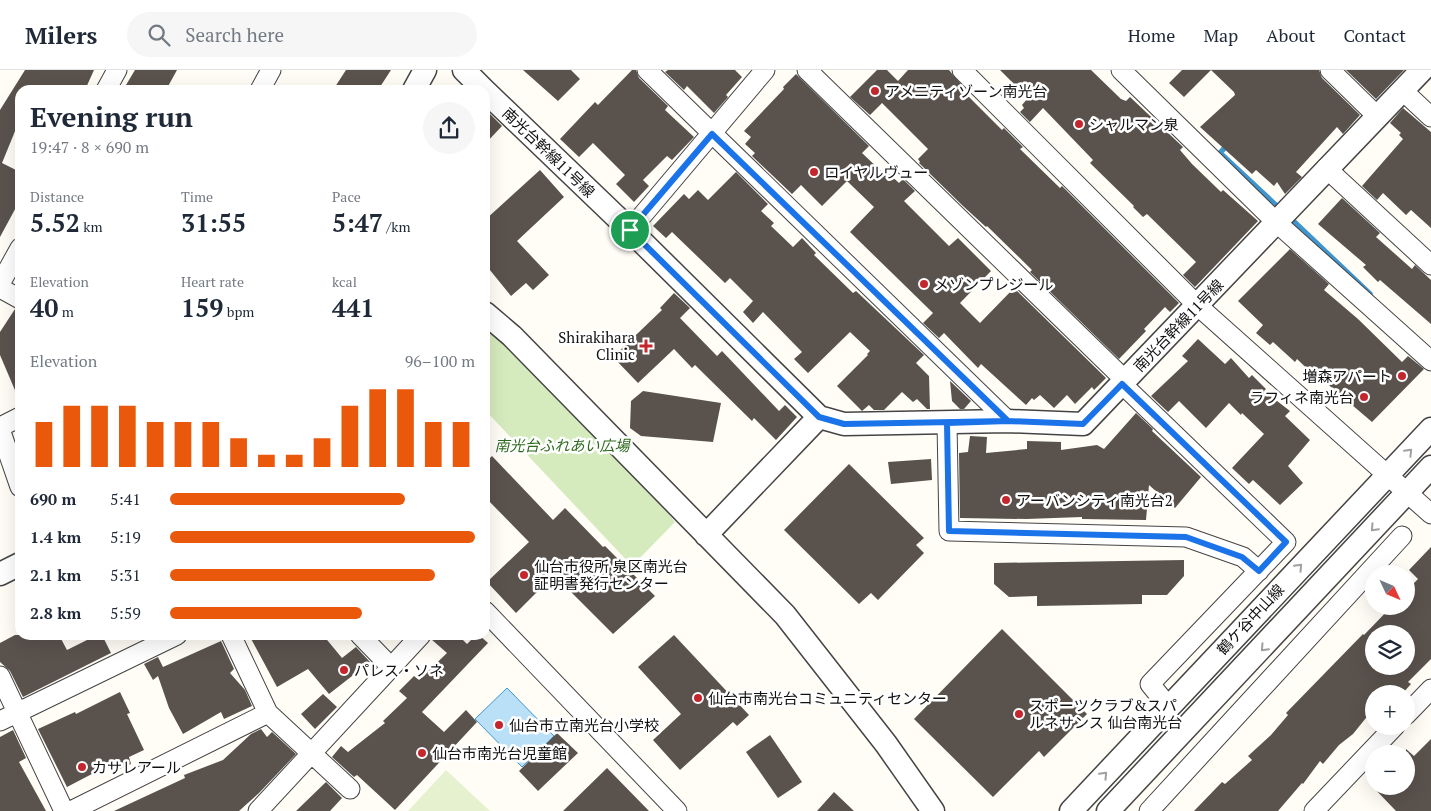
<!DOCTYPE html>
<meta charset="utf-8">
<style>
:root{--surface:#fff;--page:#f6f6f7;--text:#1f2937;--muted:#747a83;--line:#e0e1e3;--accent:#ea580c}
body{margin:0;font-family:"PT Serif","Noto Sans JP",serif;background:var(--page);color:var(--text);height:100vh;display:flex;flex-direction:column;font-size:19px;white-space:nowrap}
*{box-sizing:border-box;margin:0}
p{font-size:16px;color:var(--muted)}
.icon{flex:none;width:28px;height:28px;fill:none;stroke:currentColor;stroke-width:2;stroke-linecap:round;stroke-linejoin:round}
.map{position:relative;flex:1;overflow:hidden}
.details{position:absolute;left:15px;top:15px;width:475px;height:555px;display:flex;flex-direction:column;background:var(--surface);border-radius:15px;box-shadow:0 5px 20px #0002}
.details>*{flex:none}
.needle{width:32px;rotate:134deg}
.tools{position:absolute;left:1365px;top:495px;display:grid;gap:10px}
.tools a{display:grid;place-items:center;width:50px;height:50px;border-radius:50%;background:var(--surface);box-shadow:0 5px 20px #0002;font-size:25px}
.pin{position:absolute;display:grid;place-items:center;width:42px;height:42px;color:#fff;margin:-21px;border:2px solid #fff;border-radius:50%;box-shadow:0 1px 5px #0007}
.round{display:grid;place-items:center;flex:none;width:52px;height:52px;border-radius:26px;background:var(--page)}
.head{display:flex;align-items:center;justify-content:space-between;height:85px;padding:0 15px}
h1{font-size:28px;font-weight:700;line-height:38px}
.metrics{display:grid;grid-template-columns:repeat(3,1fr);gap:8px;height:85px;padding:5px 15px}
.metrics div{display:grid;align-content:center}
.metrics b{font-size:25px;font-weight:700}
.metrics small{font-size:14px;font-weight:400}
.metrics p{font-size:14px}
.chart{height:140px;padding:10px 15px}
.chart p{display:flex;justify-content:space-between}
.chart svg{width:100%;height:90px;margin-top:5px;stroke:var(--accent);stroke-width:6}
ul{padding:0 15px;list-style:none;font-size:16px}
li{display:grid;grid-template-columns:80px 60px 1fr;align-items:center;height:38px}
li i{height:12px;border-radius:6px;background:var(--accent)}
header{display:flex;align-items:center;gap:30px;box-sizing:border-box;height:70px;padding:0 25px;background:var(--surface);border-bottom:1px solid var(--line)}
header strong{font-size:24px}
nav{display:flex;gap:28px;margin-inline-start:auto;font-size:18px}
.search{width:350px;height:45px;background:var(--page);display:flex;align-items:center;gap:12px;box-sizing:border-box;padding:0 18px;border-radius:28px;color:var(--muted);font-size:19px}
.map>svg:first-child{display:block}
</style>
<header>
<strong>Milers</strong>
<div class="search"><svg class="icon" aria-label="search" viewBox="0 0 24 24"><circle cx="10" cy="10" r="6"/><path d="M15 15l6 6"/></svg>Search here</div>
<nav><a>Home</a><a>Map</a><a>About</a><a>Contact</a></nav>
</header>
<div class="map">
<svg width="1431" height="741" viewBox="0 0 1431 741">
<rect width="100%" height="100%" fill="#fffdf5"/>
<path fill="#d5ebbd" d="M485 255 495 263 660 433 675 452 632 496 485 340Z"/>
<path fill="#e6f2cf" d="M446 700 490 741H408Z"/>
<path fill="#b9e0f7" stroke="#3f96cf" d="M507 618 554 666 522 697 475 649Z"/>
<g fill="none" stroke-linecap="round" stroke-linejoin="round">
<path stroke="#3f96cf" stroke-width="5.5" d="M1228 74 1220 83 1281 140
M1288 146 1370 224"/>
</g>
<path fill="#5a524d" fill-rule="evenodd" d="M25 0H94L85 20H20V49L2 93 20 102V130L0 167V40Z
M135 0H177L166 20H123Z
M346 0H391L378 20H333Z
M523 0H571L580 9 558 31Z
M632 0H636L639 8 668 36 665 40 694 67 672 90 667 86 643 110 649 116 634 132 616 114 625 105 593 73 579 87 560 69 595 32 598 35Z
M668 0H735L742 7 726 25 728 27 714 43 687 16 684 20 665 2Z
M877 0H887L898 11 908 0H949L966 20 964 22 1002 60 1004 58 1023 77 1020 79 1060 118 1062 116 1179 233 1170 242 1165 237 1144 259 1146 261 1119 289 1030 202 1032 200 987 156 986 157 963 136 919 93 920 92 918 89 928 79 882 33 870 45 850 27Z
M1000 0H1091L1121 29 1126 31 1130 27 1183 77 1180 80 1192 94 1221 122 1223 120 1258 151 1195 217 1183 205 1196 192 1147 144 1143 147 1133 137 1134 136 1090 93 1093 90 1043 38 1030 52 1020 42 1024 38 1022 35 1028 28Z
M1182 0H1319L1322 8 1360 45 1343 64 1337 57 1296 102 1302 107 1285 124 1277 112 1274 116 1256 100 1252 104 1200 57 1235 25 1234 22 1211 0 1184 27 1169 13Z
M1346 0H1404L1376 29Z
M796 4 869 76 862 83 882 102 885 100 899 113 903 109 915 121 904 131 949 176 958 168 991 201 960 233 980 253 1014 218 1106 308 1094 320 1092 317 1075 334 1067 325 1054 338 1040 325 1034 330 1032 328 1026 335 981 294 978 298 944 263 939 268 923 253 933 243 850 162 874 137 847 111 822 136 801 115 792 124 752 86 755 83 745 74 751 67 744 61 784 19 783 17Z
M1403 38 1431 62V158L1411 140 1406 145 1383 123 1377 130 1362 116 1403 69 1399 65 1401 63 1390 53Z
M485 39 502 56 485 74Z
M540 100 564 127 517 171 549 205 533 220 526 213 511 226 485 194V150Z
M736 102 768 134 761 141 774 153 771 156 793 177 802 168 816 183 814 185 853 223 856 221 924 285 916 293 929 306 930 339H927L917 329 913 332 902 322 884 340H874L869 335 862 341 837 316 868 285 867 284 870 281 850 262 808 303 794 289 802 282 763 242 753 253 743 242 753 231 730 208 725 213 672 162 666 168 653 156 684 124 689 129 698 120 708 130Z
M1342 128 1380 163 1376 167 1412 199 1415 195 1431 210V254L1380 210 1378 212 1363 197 1366 195 1318 154Z
M1290 179 1329 214 1324 220 1358 249 1402 292 1408 286 1424 299 1372 352 1324 311 1322 313 1297 289 1295 292 1273 272 1270 275 1256 263 1263 255 1238 231Z
M674 223 690 238 680 248 717 286 722 281 779 341 785 335 797 347 776 370 754 348 752 351 695 295 692 298 674 279 638 313 613 287 662 240 660 238Z
M15 239 20 240V332L0 285V262Z
M1198 269 1225 294 1231 288 1249 308 1252 305 1266 319 1264 321 1290 341 1285 346 1310 370 1288 396 1303 413 1280 435 1253 410 1249 414 1232 398 1264 364 1242 343 1241 345 1229 333 1206 358 1179 331 1168 342 1151 326 1188 291 1182 286Z
M950 311 971 331 964 339H960L952 331Z
M643 321 721 333 713 372 641 366 630 358 631 331Z
M1136 343 1153 359 1152 361 1201 407 1175 438 1149 415 1146 450 1082 449V447L1026 449 960 448 959 383 968 382 970 366 987 367 986 383 1027 379V371L1061 372V380L1097 375 1104 379Z
M492 386 553 450 565 438 603 477 605 476 655 526 613 564 554 505 516 543 487 512 529 472 485 427V393Z
M931 389 932 410 891 414 888 392Z
M849 394 924 468 916 475 924 483 878 530 871 523 859 534 784 460Z
M1431 477V589L1408 612 1411 614 1402 624H1374V638L1353 664 1339 675 1323 694 1320 691 1303 714 1302 713 1278 741H1194L1222 712 1225 714 1252 690 1248 686 1271 665 1288 645 1286 643 1363 564 1364 565 1392 536H1406V521L1418 509 1409 500ZM1374 564H1406V596H1374Z
M1184 490V506L1167 525H1142V534L1037 536V526L1009 527 994 514V493Z
M1002 559 1087 644 1044 687 1039 681 993 727 914 649Z
M15 565H59L67 580 97 565H102L111 583 23 627 10 601 0 592V573Z
M249 565H323L342 588 356 577 370 592 329 624 308 599 277 617Z
M432 565H458L467 574 476 565H479L488 573 422 642 444 662 466 640 477 652 395 740 357 705 354 707 332 687 341 676 348 682 385 653 383 651 407 628 399 621 414 606 419 610 447 583 431 569Z
M674 565 749 645 737 656 733 652 680 700 653 670 681 644 638 597Z
M221 571 234 599 230 603 245 620 252 636 224 649 221 642 183 664 169 638 158 606 153 610 144 594 158 587 163 597Z
M120 622 130 643 127 644 144 680 129 687 131 694 115 701 111 694 67 717 38 659 75 642 76 644Z
M323 624 337 637 315 659 301 644Z
M261 659 267 667 272 662 296 684 259 723 239 741H114L185 708 184 705 223 690 251 664Z
M13 660 26 688 19 692 46 741H0V667Z
M557 663 578 683 538 721 519 701Z
M770 665 802 712 778 728 746 682Z
M1431 669V741H1396L1372 716H1406V679L1414 686Z
M607 698 649 741H563Z
M326 712 342 728 330 741H296Z
M834 722 854 741H817Z"/>
<g fill="none" stroke-linecap="round" stroke-linejoin="round">
<g stroke="#444" stroke-width="21">
<path id="minor" d="M647 0 1008 351
M807 0 1126 311
M962 0 1198 236 1431 444
M1121 0 1276 152 1431 291
M1330 0 1377 46
M106 20 117 0
M260 20 271 0
M1402 20 1431 47
M1326 98 1431 195
M630 160 765 0
M0 214 20 178
M0 218 20 229
M1122 314 1286 472 1150 614 1168 636
M947 353 949 461 1186 467 1243 487 1259 501
M0 357 20 347
M0 359 20 417
M485 541 677 741
M231 565 268 643 350 719
M360 565 391 597
M0 606 64 741
M1406 645 1431 619
M0 651 177 565
M71 741 268 643
M258 741 421 565
M1149 741 1402 466
M1314 741 1395 656"/>
</g>
<g stroke="#444" stroke-width="25">
<path id="tertiary" d="M464 0 484 20
M414 20 425 0
M485 21 630 160 819 347 844 354 1008 351 1083 354 1422 0
M485 243 512 266 785 545 886 674 933 741
M706 465 819 347
M0 504 20 494
M1071 741 1431 359
M1108 741 1431 397"/>
</g>
<use href="#minor" stroke="#fff" stroke-width="19"/>
<use href="#tertiary" stroke="#fff" stroke-width="22"/>
</g>
<defs><path id="oneway-chevron" d="M-2-3.5L2.5 0L-2 3.5" fill="none" stroke-width="1.6" stroke-linecap="round" stroke-linejoin="round" transform="scale(1.25)"/></defs>
<g stroke="#a0a0a0">
<use href="#oneway-chevron" transform="translate(1409 382) rotate(-46)"/>
<use href="#oneway-chevron" transform="translate(1374 458) rotate(133)"/>
<use href="#oneway-chevron" transform="translate(1299 497) rotate(-47)"/>
<use href="#oneway-chevron" transform="translate(1264 578) rotate(133)"/>
<use href="#oneway-chevron" transform="translate(1104 705) rotate(-47)"/>
</g>
<g fill="none" stroke-linecap="round" stroke-linejoin="round">
<g stroke="#fff" stroke-width="10">
<path id="route" d="M630 160 819 347 844 354 1008 351 1083 354 1122 314 1286 472 1259 501 1242 487 1186 467 949 461 947 353 1008 351 712 64 630 160"/>
</g>
<use href="#route" stroke="#1a73e8" stroke-width="6"/>
</g>
<g fill="#c4262e" stroke="#fff" stroke-width="2">
<circle cx="875" cy="21" r="5"/>
<circle cx="1079" cy="54" r="5"/>
<circle cx="814" cy="102" r="5"/>
<circle cx="924" cy="214" r="5"/>
<path d="M643.5 268.5h5v5h5v5h-5v5h-5v-5h-5v-5h5z"/>
<circle cx="1402" cy="306" r="5"/>
<circle cx="1364" cy="327" r="5"/>
<circle cx="1006" cy="430" r="5"/>
<circle cx="524" cy="505" r="5"/>
<circle cx="344" cy="600" r="5"/>
<circle cx="698" cy="628" r="5"/>
<circle cx="1019" cy="644" r="5"/>
<circle cx="499" cy="655" r="5"/>
<circle cx="422" cy="683" r="5"/>
<circle cx="82" cy="697" r="5"/>
</g>
<g text-anchor="middle" dominant-baseline="central" stroke-width="5" stroke-linejoin="round" paint-order="stroke">
<g font-size="15" fill="#111" stroke="#fff" text-anchor="start">
<text x="885" y="21">アメニティゾーン南光台</text>
<text x="1089" y="54">シャルマン泉</text>
<text x="824" y="102">ロイヤルヴュー</text>
<text x="934" y="214">メゾンプレジール</text>
<text x="635" y="267" text-anchor="end">Shirakihara<tspan x="635" dy="17">Clinic</tspan></text>
<text x="1392" y="306" text-anchor="end">増森アパート</text>
<text x="1354" y="327" text-anchor="end">ラフィネ南光台</text>
<text x="1016" y="430">アーバンシティ南光台2</text>
<text x="534" y="496">仙台市役所 泉区南光台<tspan x="534" dy="17">証明書発行センター</tspan></text>
<text x="354" y="600">パレス・ソネ</text>
<text x="708" y="628">仙台市南光台コミュニティセンター</text>
<text x="1029" y="635">スポーツクラブ&amp;スパ<tspan x="1029" dy="17">ルネサンス 仙台南光台</tspan></text>
<text x="509" y="655">仙台市立南光台小学校</text>
<text x="432" y="683">仙台市南光台児童館</text>
<text x="92" y="697">カサレアール</text>
</g>
<g font-size="15" fill="#111" stroke="#fff">
<text transform="translate(549 82) rotate(44)">南光台幹線11号線</text>
<text transform="translate(1178 255) rotate(-46)">南光台幹線11号線</text>
<text transform="translate(1250 549) rotate(-47)">鶴ケ谷中山線</text>
</g>
<g font-size="15" font-style="italic" fill="#2f6b1f" stroke="#fff">
<text x="562" y="375">南光台ふれあい広場</text>
</g>
</g>
</svg>
<div class="tools">
<a><svg class="needle" viewBox="-14 -14 28 28"><path d="M0-13l5 13h-10z" fill="#e53935"/><path d="M0 13l5-13h-10z" fill="#747a83"/></svg></a>
<a><svg class="icon" aria-label="layers" viewBox="0 0 24 24"><path d="M12 4l9 5-9 5-9-5zM3 14l9 5 9-5"/></svg></a>
<a>+</a>
<a>−</a>
</div>
<div class="pin" style="left:630px;top:160px;background:#1e9e55"><svg class="icon" aria-label="arrive" viewBox="0 0 24 24"><path d="M6 21V4h12l-3 4 3 4H6"/></svg></div>
<section class="details">
<div class="head"><div><h1>Evening run</h1><p>19:47 · 8 × 690 m</p></div><a class="round"><svg class="icon" aria-label="share" viewBox="0 0 24 24"><path d="M12 15V3M7 8l5-5 5 5M5 13v7h14v-7"/></svg></a></div>
<div class="metrics">
<div><p>Distance</p><b>5.52<small> km</small></b></div>
<div><p>Time</p><b>31:55</b></div>
<div><p>Pace</p><b>5:47<small> /km</small></b></div>
</div>
<div class="metrics">
<div><p>Elevation</p><b>40<small> m</small></b></div>
<div><p>Heart rate</p><b>159<small> bpm</small></b></div>
<div><p>kcal</p><b>441</b></div>
</div>
<div class="chart"><p><span>Elevation</span>96–100 m</p>
<svg viewBox="0 0 160 44" preserveAspectRatio="none"><path d="M5 44V22M15 44V14M25 44V14M35 44V14M45 44V22M55 44V22M65 44V22M75 44V30M85 44V38M95 44V38M105 44V30M115 44V14M125 44V6M135 44V6M145 44V22M155 44V22"/></svg>
</div>
<ul>
<li><b>690 m</b>5:41<i style="width:77%"></i></li>
<li><b>1.4 km</b>5:19<i style="width:100%"></i></li>
<li><b>2.1 km</b>5:31<i style="width:87%"></i></li>
<li><b>2.8 km</b>5:59<i style="width:63%"></i></li>
</ul>
</section>
</div>
